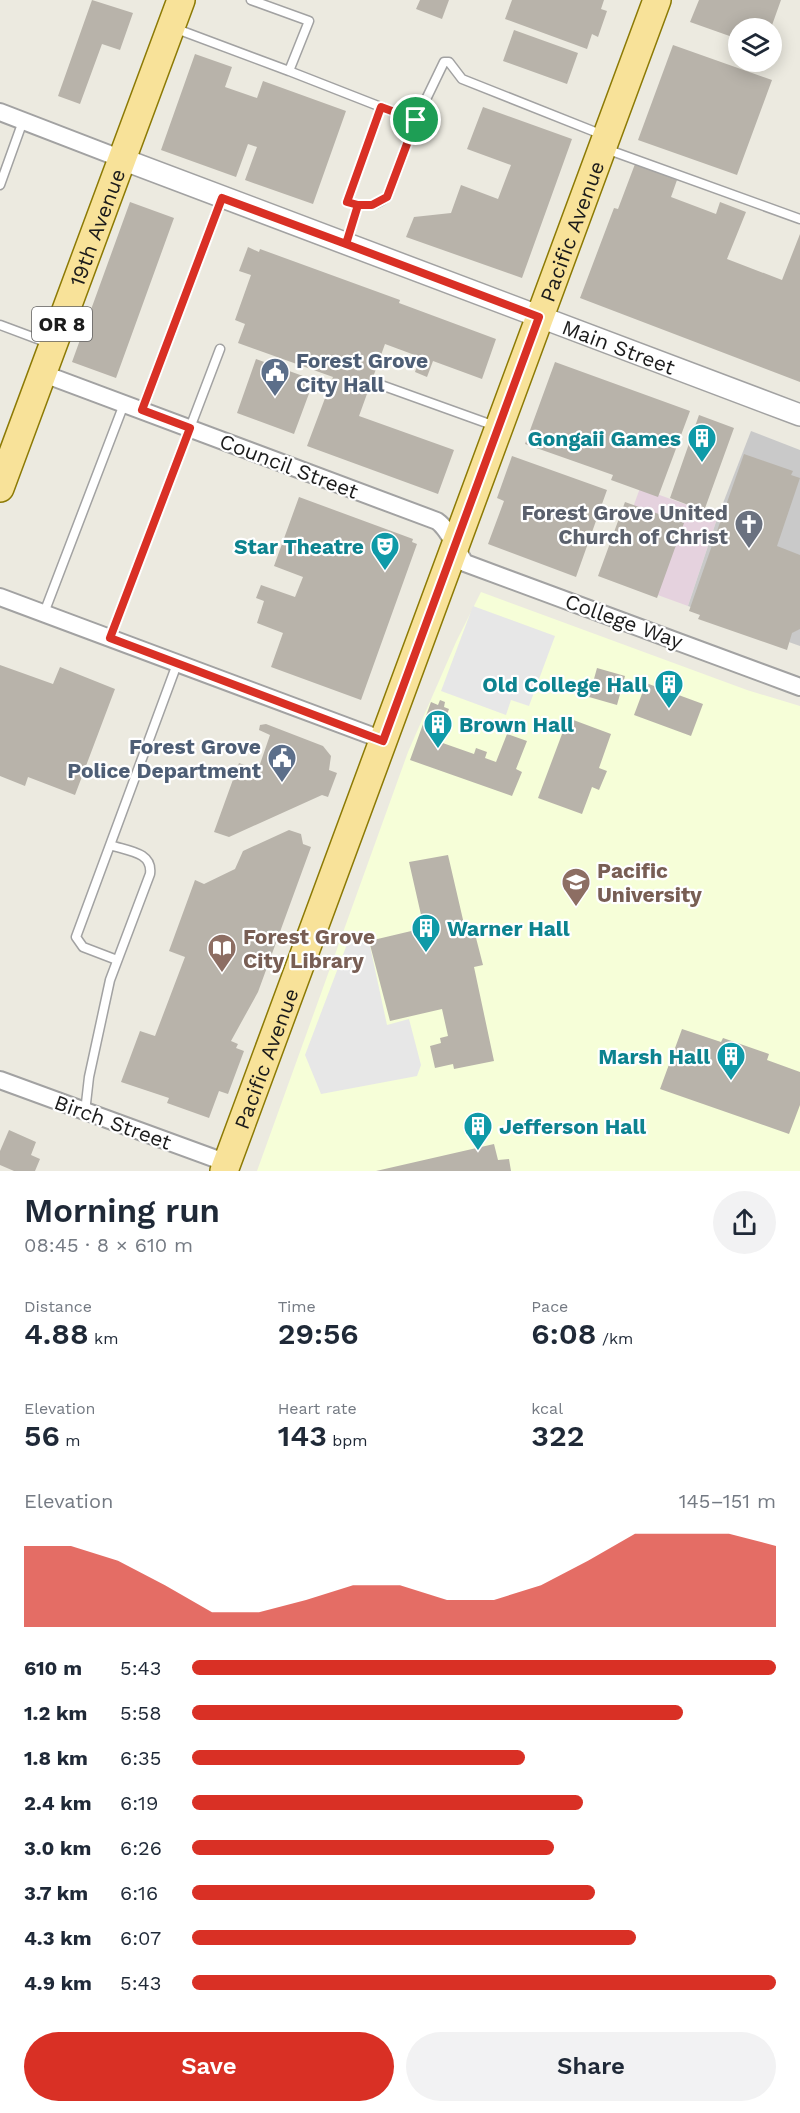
<!DOCTYPE html>
<meta charset="utf-8">
<style>
:root{--surface:#fff;--page:#f2f2f3;--text:#1f2937;--muted:#747a83;--accent:#d93025}
body{margin:0;font-family:"Work Sans",sans-serif;background:var(--page);color:var(--text);height:100vh;display:flex;flex-direction:column;font-size:22px;white-space:nowrap}
*{box-sizing:border-box;margin:0}
p{font-size:20px;color:var(--muted)}
.icon{flex:none;width:33px;height:33px;fill:none;stroke:currentColor;stroke-width:2;stroke-linecap:round;stroke-linejoin:round}
.map{position:relative;height:1171px;overflow:hidden}
.sheet{display:flex;flex-direction:column;background:var(--surface);flex:1}
.sheet>*{flex:none}
.buttons{position:absolute;left:728px;top:18px;display:grid;gap:12px}
.buttons a{display:grid;place-items:center;width:54px;height:54px;border-radius:50%;background:var(--surface);box-shadow:0 3px 15px #0003;font-size:30px}
.pin{position:absolute;display:grid;place-items:center;width:51px;height:51px;color:#fff;margin:-26px;border:3px solid #fff;border-radius:50%;box-shadow:0 2px 6px #0007}
.round{display:grid;place-items:center;flex:none;width:63px;height:63px;border-radius:32px;background:var(--page)}
.overview{display:flex;align-items:center;justify-content:space-between;height:102px;padding:0 24px}
h1{font-size:33px;font-weight:600;line-height:45px}
.metrics{display:grid;grid-template-columns:repeat(3,1fr);gap:9px;height:102px;padding:6px 24px}
.metrics div{display:grid;align-content:center}
.metrics b{font-size:30px;font-weight:600}
.metrics small{font-size:16px;font-weight:400}
.metrics p{font-size:16px}
.chart{height:168px;padding:12px 24px}
.chart p{display:flex;justify-content:space-between}
.chart svg{width:100%;height:108px;margin-top:6px;fill:var(--accent);opacity:.7}
.action{display:flex;gap:12px;margin-top:auto;padding:12px 24px}
.action a{flex:1;height:69px;border-radius:36px;background:var(--accent);color:#fff;font-size:24px;font-weight:600;line-height:69px;text-align:center}
.action a+a{background:var(--page);color:var(--text)}
ul{padding:0 24px;list-style:none;font-size:20px}
li{display:grid;grid-template-columns:96px 72px 1fr;align-items:center;height:45px}
li i{height:15px;border-radius:8px;background:var(--accent)}
.map>svg:first-child{display:block}
</style>
<div class="map">
<svg width="800" height="1171" viewBox="0 0 800 1171">
<rect width="100%" height="100%" fill="#eceae0"/>
<path fill="#e5d2de" d="M640 488 718 516 688 606 608 577Z"/>
<path fill="#f6fed8" d="M481 592 747 690 800 706V1171H257L408 752 456 642Z"/>
<path fill="#c9c9c9" d="M751 431 800 450V646L688 606 718 516Z"/>
<path fill="#e7e7e7" d="M473 606 555 636 529 706 511 700 506 715 441 691Z
M352 931 368 937 387 1025 409 1019 421 1065 417 1076 321 1094 305 1055Z"/>
<path fill="#b8b3aa" d="M92 0 133 13 120 50 102 44 80 104 58 96Z
M420 0H449L442 19 416 9Z
M512 0H604L601 9 607 11 598 37 592 34 587 49 505 19Z
M699 0H781L771 28H738V39L690 22Z
M514 30 578 53 567 84 503 61Z
M673 45 772 80 737 175 638 140Z
M195 54 232 67 225 87 257 98 263 81 346 111 313 204 245 180 257 147 248 144 236 177 161 150Z
M483 107 572 139 522 278 406 237 414 217 451 213 461 185 498 199 511 165 467 149Z
M635 164 677 180 671 197 716 214 720 202 746 212 727 259 782 280 800 234V382L580 298 614 208 618 209Z
M130 202 174 218 116 378 72 362Z
M248 247 259 252 260 249 400 300 399 303 496 339 482 379 433 361 427 377 415 372 420 357 385 344 359 416 454 450 438 494 307 446 333 377 238 343 245 324 235 320 251 275 239 271Z
M256 359 314 380 294 434 237 413Z
M555 362 690 411 658 497 611 480 613 475 525 444Z
M699 415 734 428 704 511 670 498Z
M744 454 793 471 791 475 800 478 777 546 800 555V629L792 633 787 650 698 619 700 615 689 611Z
M512 456 607 490 576 577 488 544 504 501 497 498Z
M299 497 413 539 412 542 417 544 361 700 271 667 283 633 257 623 264 601 256 598 261 585 295 597 303 577 274 566Z
M625 502 684 523 657 598 598 576Z
M0 665 53 684 60 667 115 689 75 795 28 777 25 786 0 776Z
M597 668 625 676 617 705 589 697Z
M646 683 703 704 691 736 634 715Z
M440 700 445 702 444 707 449 709 437 741 474 754 476 748 487 752 485 758 496 762 507 734 527 741 516 769 522 772 512 796 410 760 431 702 438 705Z
M568 718 611 734 599 768 607 771 599 790 592 787 582 814 538 798Z
M266 724 323 746 331 756 329 770 337 773 328 797 322 795 229 837 214 832 239 763 258 770 270 735 259 730 260 725Z
M289 830 301 834 303 844 311 847 258 992 231 1041 238 1044 236 1048 244 1051 228 1094 219 1091 209 1118 167 1103 169 1098 121 1082 140 1031 155 1036 185 957 169 951 195 880 204 884 235 869 243 851Z
M448 855 467 937 475 934 483 965 474 967 494 1061 454 1069 453 1064 435 1068 430 1046 441 1043 440 1038 448 1036 442 1009 390 1021 369 941 424 928 409 862Z
M682 1029 721 1042 723 1038 769 1054 767 1060 800 1072V1105L789 1134 660 1089Z
M9 1130 36 1142 31 1155 40 1159 35 1171H14L0 1165V1151Z
M494 1144 498 1160 509 1159 511 1171H376Z"/>
<g fill="none" stroke-linecap="round" stroke-linejoin="round">
<g stroke="#a2a2a2" stroke-width="11">
<path id="service" d="M251 0 309 21 289 71 381 107
M174 28 289 71
M416 120 444 62H449L462 79 603 135
M606 149 800 219
M0 185 23 121
M346 244 358 205C370 207 378 204 387 197L416 120 381 107 347 202 358 205
M0 325 51 344
M381 385 495 426
M142 410 222 198
M44 613 124 404
M110 638 220 349
M117 960 83 947 76 937 177 664
M85 1112 89 1077 110 980 150 874C153 852 128 851 110 845"/>
</g>
<g stroke="#a2a2a2" stroke-width="20">
<path id="minor" d="M0 112 122 159
M44 374 437 521C450 530 456 550 465 563L800 687
M0 597 383 740
M0 1080 227 1163"/>
</g>
<g stroke="#a2a2a2" stroke-width="24">
<g id="tertiary">
<path id="s1" d="M122 159 800 415"/>
</g>
</g>
<g stroke="#8c7a05" stroke-width="30">
<g id="primary">
<path id="s2" d="M0 488 181 0"/>
<path id="s3" d="M224 1171 657 0"/>
</g>
</g>
<use href="#service" stroke="#fff" stroke-width="8"/>
<use href="#minor" stroke="#fff" stroke-width="16"/>
<use href="#tertiary" stroke="#fff" stroke-width="21"/>
<use href="#primary" stroke="#f8e299" stroke-width="27"/>
</g>
<g fill="none" stroke-linecap="round" stroke-linejoin="round">
<g stroke="#fff" stroke-width="12">
<path id="route" d="M416 120 387 197 372 205H358L346 244 222 198 142 410 190 428 110 638 383 741 539 317 346 244 358 205 347 202 381 107 416 120"/>
</g>
<use href="#route" stroke="#d93025" stroke-width="8"/>
</g>
<defs>
<g id="civic-pin" transform="scale(1.5)"><path d="M0 17L-7.5 6A9.5 9.5 0 1 1 7.5 6Z" fill="#5c6f8a" stroke="#fff"/><path d="M-.6-6.5H3V-4.5H.6V-3L4-1V1h2V6H-6V1h2V-1L-.6-3ZM-1.2 2.5V6h2.4V2.5Z" fill="#fff"/></g>
<g id="building-pin" transform="scale(1.5)"><path d="M0 17L-7.5 6A9.5 9.5 0 1 1 7.5 6Z" fill="#0f9aa8" stroke="#fff"/><path d="M-4-6H4V6H1V3H-1V6H-4ZM-2.5-4.3h1.7v1.8h-1.7ZM.8-4.3h1.7v1.8H.8ZM-2.5-1h1.7V.8h-1.7ZM.8-1h1.7V.8H.8Z" fill="#fff"/></g>
<g id="church-pin" transform="scale(1.5)"><path d="M0 17L-7.5 6A9.5 9.5 0 1 1 7.5 6Z" fill="#6b7280" stroke="#fff"/><path d="M-1.2-6h2.4v3.5h3.3v2.4h-3.3V6h-2.4V-.1h-3.3v-2.4h3.3Z" fill="#fff"/></g>
<g id="theatre-pin" transform="scale(1.5)"><path d="M0 17L-7.5 6A9.5 9.5 0 1 1 7.5 6Z" fill="#0f9aa8" stroke="#fff"/><path d="M-5-5.5Q0-4 5-5.5V0Q5 5 0 6Q-5 5-5 0ZM-3.3-2.5H-1v1.5H-3.3ZM1-2.5H3.3v1.5H1ZM-2.8 1Q0 5.5 2.8 1Z" fill="#fff"/></g>
<g id="university-pin" transform="scale(1.5)"><path d="M0 17L-7.5 6A9.5 9.5 0 1 1 7.5 6Z" fill="#8d6e63" stroke="#fff"/><path d="M0-5L7-2L0 1L-7-2ZM-4 1L0 2.5L4 1V4Q0 6-4 4Z" fill="#fff"/></g>
<g id="library-pin" transform="scale(1.5)"><path d="M0 17L-7.5 6A9.5 9.5 0 1 1 7.5 6Z" fill="#8d6e63" stroke="#fff"/><path d="M-6-4Q-3-5.5-.7-3.5V5Q-3 3-6 4ZM6-4Q3-5.5 .7-3.5V5Q3 3 6 4Z" fill="#fff"/></g>
</defs>
<g fill-rule="evenodd">
<use href="#civic-pin" x="275" y="372"/>
<use href="#building-pin" x="702" y="438"/>
<use href="#church-pin" x="749" y="524"/>
<use href="#theatre-pin" x="385" y="546"/>
<use href="#building-pin" x="669" y="684"/>
<use href="#building-pin" x="438" y="724"/>
<use href="#civic-pin" x="282" y="758"/>
<use href="#university-pin" x="576" y="882"/>
<use href="#building-pin" x="426" y="928"/>
<use href="#library-pin" x="222" y="948"/>
<use href="#building-pin" x="731" y="1056"/>
<use href="#building-pin" x="478" y="1126"/>
</g>
<g text-anchor="middle" dominant-baseline="central" stroke-width="4.5" stroke-linejoin="round" paint-order="stroke">
<rect fill="#fff" stroke="#5f5f5f" stroke-width="1.5" x="32" y="307" width="60" height="34" rx="4.5"/>
<g font-size="20" font-weight="bold" fill="#1b1b1b">
<text x="62" y="324">OR 8</text>
</g>
<g font-size="21" fill="#1b1b1b" stroke="#fff">
<text stroke="none"><textPath href="#s2" startOffset="278">19th Avenue</textPath></text>
<text stroke="none"><textPath href="#s3" startOffset="1002">Pacific Avenue</textPath></text>
<text stroke="none"><textPath href="#s1" startOffset="531">Main Street</textPath></text>
<text transform="translate(289 466) rotate(21)">Council Street</text>
<text transform="translate(624 621) rotate(20)">College Way</text>
<text stroke="none"><textPath href="#s3" startOffset="120">Pacific Avenue</textPath></text>
<text transform="translate(113 1122) rotate(20)">Birch Street</text>
</g>
<g font-size="21" font-weight="bold" fill="#4e5e75" stroke="#fff" text-anchor="start">
<text x="296" y="360">Forest Grove<tspan x="296" dy="24">City Hall</tspan></text>
<text x="261" y="746" text-anchor="end">Forest Grove<tspan x="261" dy="24">Police Department</tspan></text>
</g>
<g font-size="21" font-weight="bold" fill="#0d838f" stroke="#fff" text-anchor="end">
<text x="681" y="438">Gongaii Games</text>
<text x="364" y="546">Star Theatre</text>
<text x="648" y="684">Old College Hall</text>
<text x="459" y="724" text-anchor="start">Brown Hall</text>
<text x="447" y="928" text-anchor="start">Warner Hall</text>
<text x="710" y="1056">Marsh Hall</text>
<text x="499" y="1126" text-anchor="start">Jefferson Hall</text>
</g>
<g font-size="21" font-weight="bold" fill="#5b616d" stroke="#fff" text-anchor="end">
<text x="728" y="512">Forest Grove United<tspan x="728" dy="24">Church of Christ</tspan></text>
</g>
<g font-size="21" font-weight="bold" fill="#785e54" stroke="#fff" text-anchor="start">
<text x="597" y="870">Pacific<tspan x="597" dy="24">University</tspan></text>
<text x="243" y="936">Forest Grove<tspan x="243" dy="24">City Library</tspan></text>
</g>
</g>
</svg>
<div class="buttons">
<a><svg class="icon" aria-label="layers" viewBox="0 0 24 24"><path d="M12 4l9 5-9 5-9-5zM3 14l9 5 9-5"/></svg></a>
</div>
<div class="pin" style="left:416px;top:120px;background:#1e9e55"><svg class="icon" aria-label="arrive" viewBox="0 0 24 24"><path d="M6 21V4h12l-3 4 3 4H6"/></svg></div>
</div>
<section class="sheet">
<div class="overview"><div><h1>Morning run</h1><p>08:45 · 8 × 610 m</p></div><a class="round"><svg class="icon" aria-label="share" viewBox="0 0 24 24"><path d="M12 15V3M7 8l5-5 5 5M5 13v7h14v-7"/></svg></a></div>
<div class="metrics">
<div><p>Distance</p><b>4.88<small> km</small></b></div>
<div><p>Time</p><b>29:56</b></div>
<div><p>Pace</p><b>6:08<small> /km</small></b></div>
</div>
<div class="metrics">
<div><p>Elevation</p><b>56<small> m</small></b></div>
<div><p>Heart rate</p><b>143<small> bpm</small></b></div>
<div><p>kcal</p><b>322</b></div>
</div>
<div class="chart"><p><span>Elevation</span>145–151 m</p>
<svg viewBox="0 0 160 44" preserveAspectRatio="none"><path d="M0 44V11L10 11L20 17L30 27L40 38L50 38L60 33L70 27L80 27L90 33L100 33L110 27L120 17L130 6L140 6L150 6L160 11V44z"/></svg>
</div>
<ul>
<li><b>610 m</b>5:43<i style="width:100%"></i></li>
<li><b>1.2 km</b>5:58<i style="width:84%"></i></li>
<li><b>1.8 km</b>6:35<i style="width:57%"></i></li>
<li><b>2.4 km</b>6:19<i style="width:67%"></i></li>
<li><b>3.0 km</b>6:26<i style="width:62%"></i></li>
<li><b>3.7 km</b>6:16<i style="width:69%"></i></li>
<li><b>4.3 km</b>6:07<i style="width:76%"></i></li>
<li><b>4.9 km</b>5:43<i style="width:100%"></i></li>
</ul>
<div class="action"><a>Save</a><a>Share</a></div>
</section>
